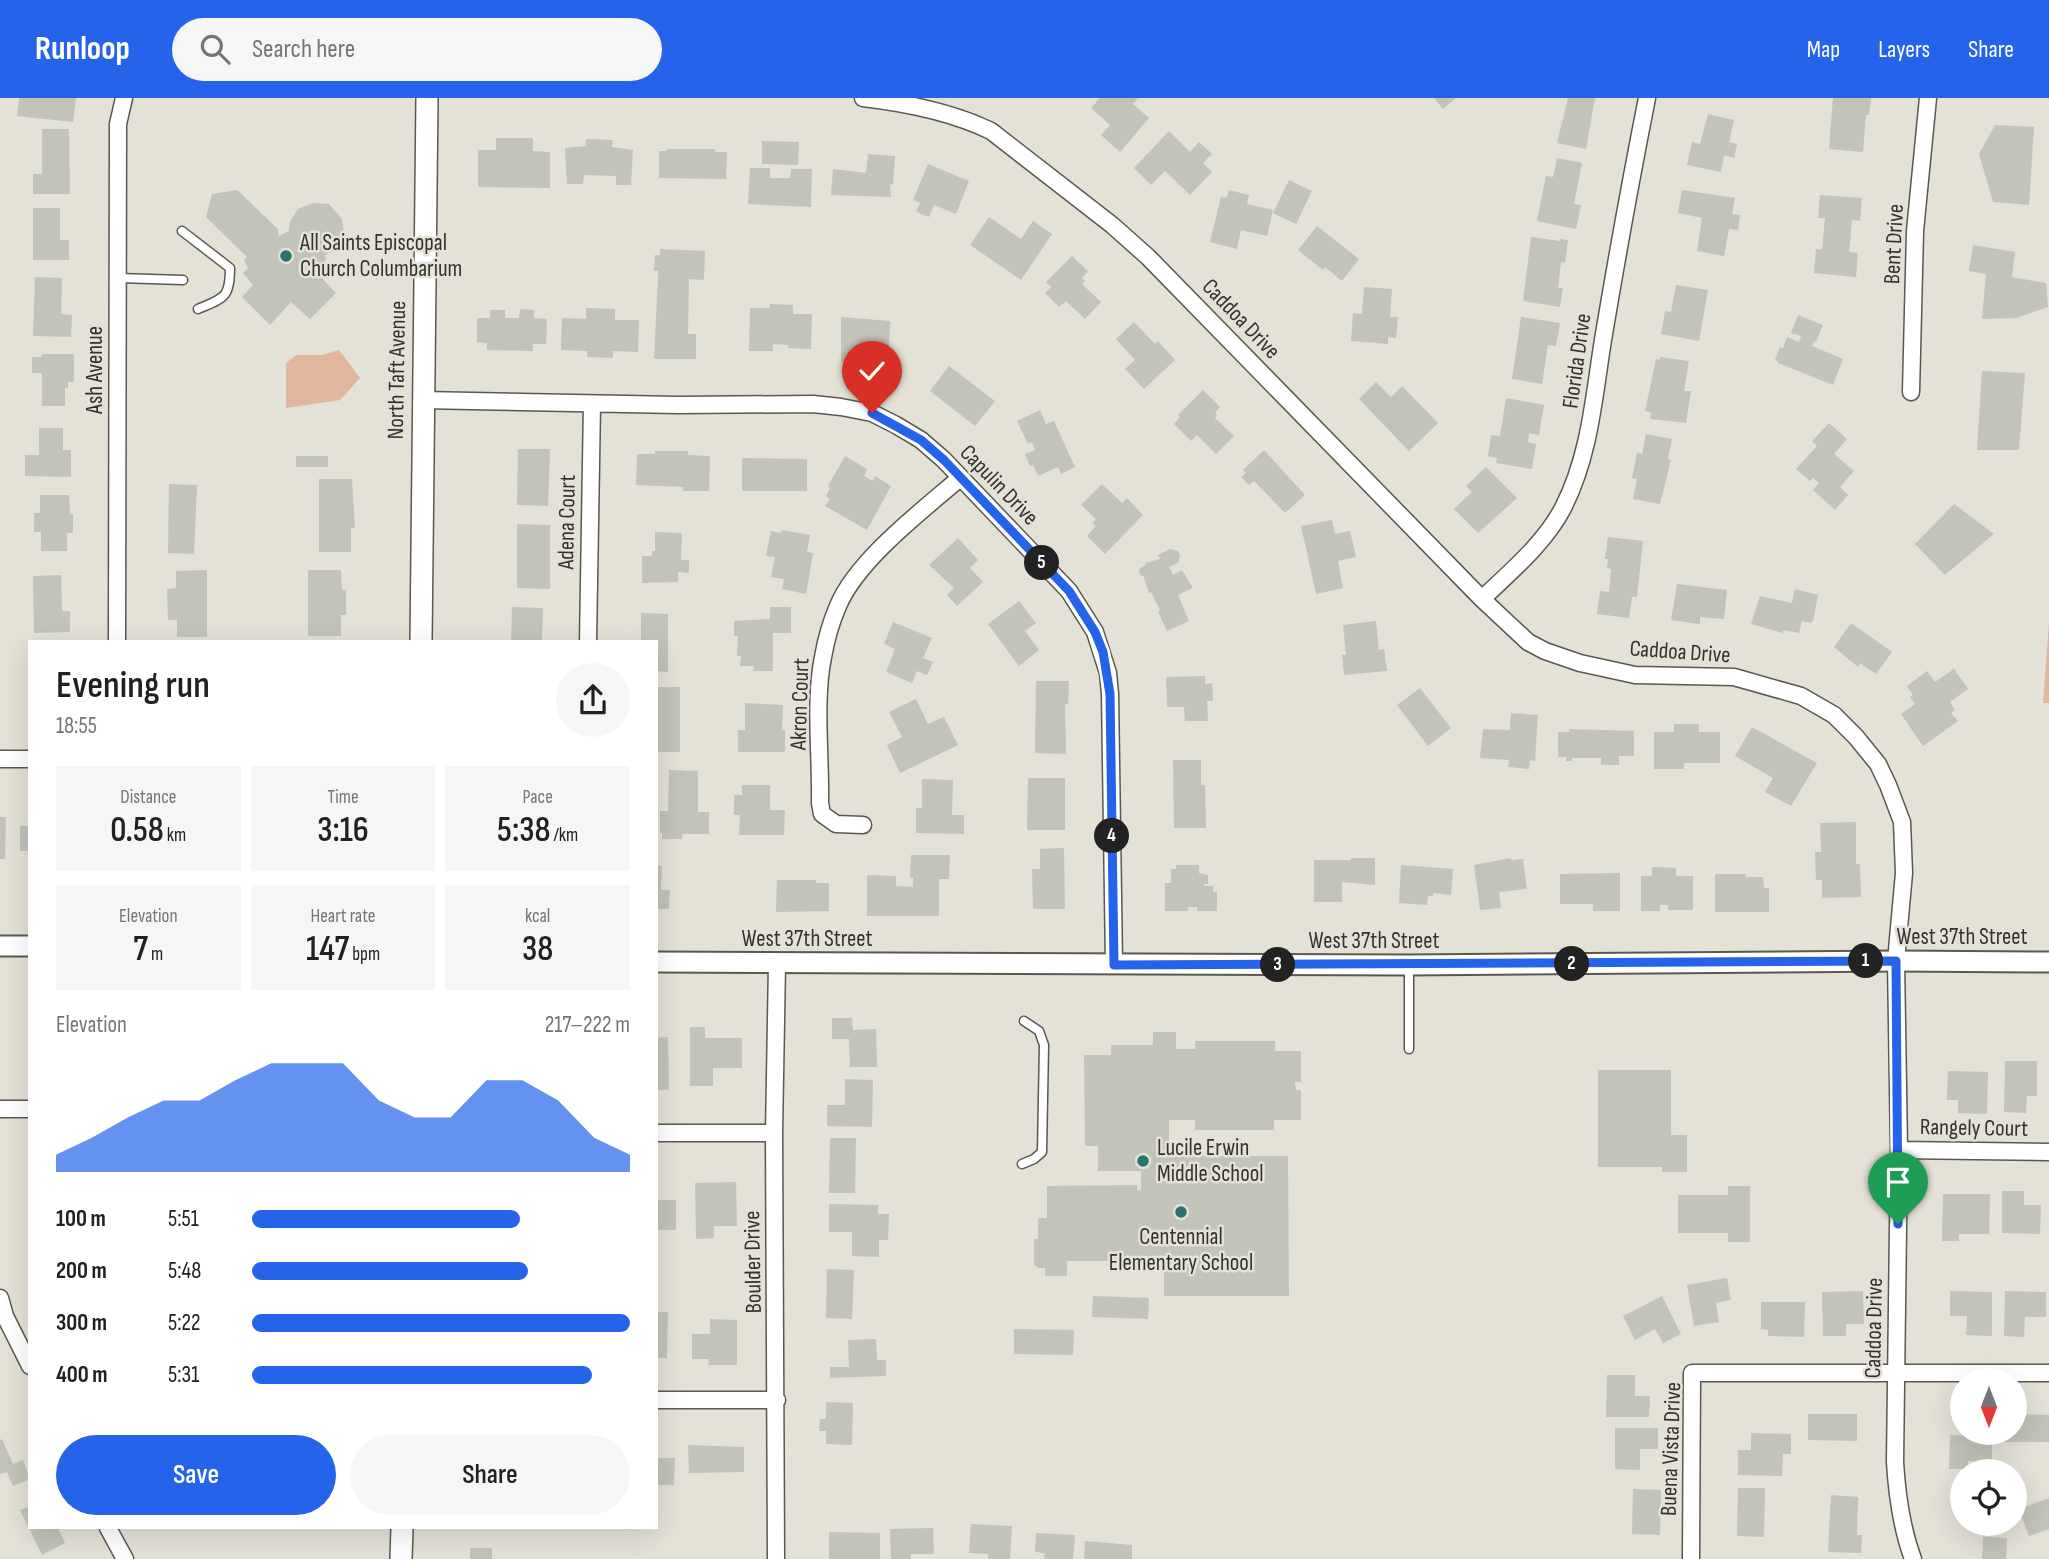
<!DOCTYPE html>
<meta charset="utf-8">
<style>
:root{--surface:#fff;--page:#f6f6f6;--text:#202124;--muted:#757577;--accent:#2563eb}
body{margin:0;font-family:"Sofia Sans Condensed",sans-serif;background:var(--page);color:var(--text);height:100vh;display:flex;flex-direction:column;font-size:26px;white-space:nowrap}
*{box-sizing:border-box;margin:0}
p{font-size:23px;color:var(--muted)}
.icon{flex:none;width:38px;height:38px;fill:none;stroke:currentColor;stroke-width:2;stroke-linecap:round;stroke-linejoin:round}
.map{position:relative;flex:1;overflow:hidden}
.details{position:absolute;left:28px;top:542px;width:630px;height:889px;display:flex;flex-direction:column;background:var(--surface);border-radius:0px;box-shadow:0 7px 28px #0002}
.details>*{flex:none}
.needle{width:46px;rotate:180deg}
.controls{position:absolute;left:1950px;top:1270px;display:grid;gap:14px}
.controls a{display:grid;place-items:center;width:77px;height:77px;border-radius:50%;background:var(--surface);box-shadow:0 7px 28px #0002;font-size:35px}
.pin{position:absolute;display:grid;place-items:center;width:60px;height:60px;color:#fff;margin:-72px -30px;border-radius:50% 50% 50% 0;rotate:-45deg;box-shadow:0 0 7px #0007}
.pin .icon{rotate:45deg}
.km{position:absolute;width:35px;height:35px;margin:-18px;border-radius:50%;background:#222;color:#fff;font-size:19px;line-height:35px;text-align:center}
.round{display:grid;place-items:center;flex:none;width:74px;height:74px;border-radius:37px;background:var(--page)}
.headline{display:flex;align-items:center;justify-content:space-between;height:119px;padding:0 28px}
h1{font-size:38px;font-weight:600;line-height:52px}
.figures{display:grid;grid-template-columns:repeat(3,1fr);gap:10px;height:119px;padding:7px 28px}
.figures div{display:grid;align-content:center;border-radius:0px;background:var(--page);text-align:center}
.figures b{font-size:35px;font-weight:600}
.figures small{font-size:19px;font-weight:400}
.figures p{font-size:19px}
.chart{height:196px;padding:14px 28px}
.chart p{display:flex;justify-content:space-between}
.chart svg{width:100%;height:126px;margin-top:7px;fill:var(--accent);opacity:.7}
.primary-button{display:flex;gap:14px;margin-top:auto;padding:14px 28px}
.primary-button a{flex:1;height:80px;border-radius:42px;background:var(--accent);color:#fff;font-size:28px;font-weight:600;line-height:80px;text-align:center}
.primary-button a+a{background:var(--page);color:var(--text)}
ul{padding:0 28px;list-style:none;font-size:23px}
li{display:grid;grid-template-columns:112px 84px 1fr;align-items:center;height:52px}
li i{height:18px;border-radius:9px;background:var(--accent)}
header{display:flex;align-items:center;gap:42px;box-sizing:border-box;height:98px;padding:0 35px;background:var(--accent);color:#fff}
header strong{font-size:33px}
nav{display:flex;gap:38px;margin-inline-start:auto;font-size:24px}
.search{width:490px;height:63px;background:var(--page);display:flex;align-items:center;gap:18px;box-sizing:border-box;padding:0 24px;border-radius:38px;color:var(--muted);font-size:26px}
.map>svg:first-child{display:block}
</style>
<header>
<strong>Runloop</strong>
<div class="search"><svg class="icon" aria-label="search" viewBox="0 0 24 24"><circle cx="10" cy="10" r="6"/><path d="M15 15l6 6"/></svg>Search here</div>
<nav><a>Map</a><a>Layers</a><a>Share</a></nav>
</header>
<div class="map">
<svg width="2049" height="1461" viewBox="0 0 2049 1461">
<rect width="100%" height="100%" fill="#e4e1d7"/>
<path fill="#e1b69f" d="M339 252 360 280 340 302 286 310V265L296 257H322Z
M2049 524V605H2043Z"/>
<path fill="#c2c3b9" d="M19 0H76L73 24 17 18Z
M1100 0H1138L1133 6 1149 20 1120 54 1101 37 1110 27 1091 10Z
M1434 0H1456L1443 11Z
M1568 0H1595L1586 51 1557 45Z
M1833 0H1871L1869 17H1866L1863 54 1829 51Z
M1708 16 1734 22 1729 44 1737 46 1734 60 1724 57 1721 74 1687 67 1692 44 1700 46Z
M1995 27 2034 29 2029 107 1993 104 1979 56Z
M42 31H69L70 96H33V76H42Z
M1169 33 1190 54 1199 44 1212 56 1203 65 1212 74 1190 97 1165 73 1151 87 1134 70Z
M496 40H533V53L550 54V90L478 89V52H496Z
M586 41 613 42 612 49 633 52 631 87H616V78L584 77 583 86H567L565 50 586 48Z
M762 43 799 44 798 67 762 66Z
M667 51H715V54H727L726 81 659 80V53H667Z
M868 56 895 58 893 87 890 86 891 99 831 97 833 71 866 75Z
M1557 60 1582 65 1574 106 1581 107 1576 131 1537 123 1546 78 1553 79Z
M928 66 969 83 956 116 934 107 929 119 916 114 920 105 913 102Z
M750 70H770V80H790L791 71H812L811 109 748 106Z
M1289 82 1312 93 1296 126 1273 115Z
M237 92 278 131V138L289 133 290 124 298 111 313 105 329 106 342 121 344 137 337 151 325 157 326 162 315 173 336 195 310 221 291 204 270 227 242 199 253 187 243 175 248 170 244 162 247 159 206 119 212 96Z
M1229 92 1249 97 1247 106 1273 112 1267 138 1241 132 1237 151 1210 144 1221 99 1227 100Z
M1682 92 1735 100 1732 116 1740 117 1738 132 1729 131 1724 158 1697 153 1702 120 1678 115Z
M1820 97 1862 100 1860 123 1852 122 1849 154 1858 155 1856 179 1814 175 1816 151 1822 152 1825 120H1818Z
M33 110H60V142H69V162H33Z
M989 119 1021 141 1033 123 1052 136 1021 182 970 147Z
M1317 128 1359 161 1342 183 1325 169 1323 172 1298 152Z
M1531 139 1560 143V141L1568 142 1565 165 1561 164 1558 190H1563L1560 209 1523 203Z
M1973 147 2015 154 2012 179 2046 185 2048 209 2016 220 1982 221 1986 176 1969 173Z
M660 151 705 153 704 182 689 181 688 236H696V261H654L658 179V173H654L655 157H660Z
M1072 158 1088 173 1082 180 1085 183 1082 186 1101 204 1085 221 1066 203 1059 209 1045 195 1051 189 1046 184Z
M35 179 62 180 61 216 72 217 71 239 33 238Z
M1676 187 1708 192 1699 243 1661 236 1665 213 1671 214Z
M1364 189 1392 191 1390 219H1398L1396 240 1388 239V246L1351 243 1353 215 1362 216Z
M770 206 793 207V216H812L811 251 788 250V247L773 246V253H749L750 210H770Z
M586 210 615 211V222H639L638 254 613 253V260L587 259V253L561 252 562 220 586 221Z
M520 211 534 212V220L547 221 546 246H533V253L487 252V245L477 244V220H490V212H505V220H519Z
M1798 217 1823 227 1816 244 1814 243 1812 248 1843 261 1833 287 1778 265V263L1775 262 1780 249 1783 250 1787 239 1799 244 1801 238 1791 235Z
M841 219 890 223 889 249H866V264H841Z
M1521 219 1560 225 1556 248 1548 247 1542 286 1512 281Z
M1134 224 1155 246 1158 243 1175 262 1144 291 1125 271 1135 262 1116 241Z
M42 256H74V284H68V290H65V308H42V275H32V259H42Z
M1660 259 1689 263 1684 293H1691L1686 325 1650 321 1651 314 1645 313 1656 261 1660 262Z
M949 268 995 303 975 328 930 293Z
M1982 273 2025 275 2019 352H1977Z
M1376 284 1391 299 1402 288 1438 325 1409 353 1359 301Z
M1203 292 1220 309 1215 315 1217 317 1215 320 1234 338 1216 356 1197 337 1191 343 1174 326 1180 319 1178 317Z
M1506 300 1544 307 1539 337 1529 335 1528 344 1536 346 1532 371 1496 365 1497 360 1488 358 1491 337 1500 338Z
M1040 312 1046 326 1054 323 1075 369 1061 376 1058 369 1038 378 1033 367 1030 368 1025 356 1035 352 1032 344 1028 346 1017 323Z
M1829 325 1847 341 1834 356 1854 373 1840 389 1848 397 1835 412 1813 392 1819 385 1813 380 1810 383 1796 371 1817 348 1812 343Z
M39 330H63V352H71V379L25 378V357H39Z
M1646 336 1672 341 1668 361 1671 362 1660 406 1633 401 1637 381 1632 380 1637 355 1642 356Z
M518 351H550L548 408 517 407Z
M1264 352 1305 397 1285 415 1254 383 1249 387 1241 379 1246 375 1243 372Z
M655 353H688V357L710 358 709 393H683V389L636 387 637 356H655Z
M296 358H328V369H296Z
M845 358 867 371 864 378 873 383 875 378 891 388 867 432 825 408 830 401 826 398 830 390 828 388Z
M742 360 807 361V393H742Z
M1486 369 1517 400 1478 435 1454 411 1472 394 1466 388Z
M319 381H352L355 430H351V454H319Z
M169 386 197 387 194 456 168 455Z
M1102 386 1122 405 1127 400 1143 417 1105 456 1087 438 1096 428 1092 425 1096 421 1081 407Z
M40 397H69L70 416H73V435H67V453H41V434H34V415H40Z
M1954 406 1994 436 1945 477 1915 446Z
M1332 422 1335 436 1350 433 1356 459 1338 463 1343 490 1316 496 1301 428Z
M517 426 550 427V491L517 490Z
M781 432 810 437 807 454 813 455 806 496 782 491 784 481 771 479 775 459 766 458 771 433 781 435Z
M655 434 682 435 681 462H689V475L678 474V484L642 485V458H652V453H655Z
M1608 439 1643 443 1637 499H1632L1629 520 1597 516 1600 493 1609 494 1611 471 1607 470 1608 461H1605Z
M958 440 978 462 970 470 983 484 957 508 947 497 954 490 929 467Z
M1170 451 1178 453 1180 458 1178 465 1169 469 1173 477 1182 472 1193 490 1178 497 1189 523 1167 533 1158 514 1160 512 1151 494 1149 495 1143 477 1141 478 1139 474 1140 470 1146 467 1145 465 1160 461 1158 457Z
M207 472V539H177V522H168L167 491 176 490V473Z
M308 472H341L342 492H346V517H341V538H308Z
M61 477 62 513H70V534L34 535 33 478Z
M1677 486 1727 492 1724 521 1700 519V526L1671 522Z
M1795 491 1818 497 1813 523 1811 525 1802 523 1799 535 1784 532 1783 535 1751 526 1760 498 1792 505Z
M1019 503 1036 525 1025 533 1039 552 1019 568 988 526Z
M512 509 543 510 542 544H511Z
M770 509H791V535H773V573H753L754 568H740L741 558H737L738 538H734V523L770 521Z
M641 515 668 516V574L656 573V544H641Z
M1376 523 1379 552 1384 551 1387 573 1344 577 1342 557H1346L1343 527Z
M893 524 932 540 923 560 933 564 927 577 917 573 912 585 886 574 895 551 884 546Z
M1851 525 1892 554 1876 576 1860 565 1858 569 1834 549Z
M1954 571 1968 591 1950 604 1955 612 1951 615 1958 623 1923 648 1901 616 1915 606 1910 599 1913 597 1907 588 1927 573 1935 584Z
M1205 578V586L1212 585 1213 603H1207L1208 623H1185L1184 609H1167L1166 579Z
M1036 583H1069L1068 606H1065L1066 656 1035 655Z
M656 589H680V654H656Z
M1420 590 1451 630 1428 648 1397 607Z
M916 601 928 626 944 619 958 647 900 675 887 647 902 639 889 614Z
M745 605 783 607 782 632H785V654H738V632H745Z
M1511 615 1538 617 1535 663 1530 662 1529 671 1508 669 1509 662 1480 660 1483 631 1510 632Z
M1674 626H1699V634H1720V665H1684V671H1654V634H1674Z
M1752 629 1817 665 1791 708 1765 694 1773 680 1735 658Z
M1569 631 1634 633V658H1619V667H1601V660H1572V663H1566V659H1558V634H1569Z
M1173 662H1201V687H1205L1206 730H1174Z
M669 672 698 673V714H709V736H682V741H662V735H660V713H668Z
M1028 680H1065V732H1027Z
M922 681 953 682 952 717H964V736L916 735V710H922Z
M742 687H770V712H785L784 737H739L740 717H734V697H742Z
M0 719H6L5 761H0Z
M1856 724V766H1860L1861 799 1822 800V782H1816L1815 754H1821L1820 725Z
M20 728H30V753H20Z
M1064 750 1065 811H1033L1032 771H1040V751Z
M911 757H950L949 781H939V818H867V777L896 778V788L913 789V780H910Z
M1351 760H1375V787L1342 784V804H1314V762H1351Z
M1511 760V762L1523 761 1527 791 1499 794 1501 810 1480 812 1474 767Z
M656 767 662 768 661 792H670L669 811H656Z
M1176 767H1199V775L1208 777V786H1204V788H1213V794H1217V813H1197V809H1188V813H1165V785H1171V771H1176Z
M1401 767 1453 771 1451 797 1433 795V798H1428L1427 807 1399 805Z
M1652 769 1676 770V778H1693V812H1668V807H1660V813H1641V778H1652Z
M1620 775V813H1593V806H1560V776Z
M1715 776H1746V779H1763L1764 790H1769V814H1715Z
M777 782H816V785H829V813L776 814Z
M832 920H852L853 932 876 931 877 969H850L849 941H832Z
M690 929H705V940H742V970H713V988H690Z
M1153 934H1176V951H1195V943H1275V953H1301V984H1295L1296 992H1301V1022H1274V1032H1195V1022H1169V1058H1288L1289 1198H1164V1158H1134V1163H1067V1178H1045V1170H1037V1168H1034V1141H1038V1120H1047V1088L1137 1087V1092H1141V1073H1098V1048H1085L1084 957H1111V947H1153Z
M668 939 669 992H656V940Z
M2005 963H2037V998H2027L2026 1015 2004 1014Z
M1598 972H1671V1037H1687V1074H1662V1069H1598Z
M1948 973 1988 974 1987 1016 1958 1015V1002H1947Z
M845 981 873 982 872 1029 827 1028V1007H845Z
M830 1040H856L855 1095H829Z
M736 1084 737 1128H714V1140L696 1141 695 1085Z
M1728 1088H1750V1144H1728V1135H1678V1097H1728Z
M2002 1093H2024V1107H2041L2040 1136 2002 1135Z
M1943 1096H1990L1989 1136H1959V1143H1942Z
M656 1102H676V1132H656Z
M829 1106 878 1107V1116H889L888 1142H879V1159L852 1158V1134H829Z
M827 1171 854 1172 852 1221 826 1220Z
M1727 1180 1731 1202 1716 1205 1719 1224 1694 1228 1687 1187Z
M1863 1193 1864 1226H1846V1238H1823L1822 1194Z
M1950 1193 1992 1194V1238L1966 1237 1967 1218H1950Z
M2005 1193 2046 1194V1219H2025L2024 1239 2004 1238Z
M1093 1198 1149 1200 1148 1221 1092 1219Z
M1662 1198 1681 1236 1663 1245 1655 1231 1635 1242 1623 1218Z
M1761 1204H1805L1804 1239 1768 1238V1232L1761 1231Z
M656 1214H668L667 1260H656Z
M710 1221 737 1222V1267H708L709 1261H692V1236H710Z
M1014 1231 1074 1232 1073 1257 1014 1256Z
M876 1241 877 1262H886V1278L830 1280V1269H849L848 1242Z
M1607 1277H1635V1298H1650L1649 1319H1606Z
M826 1304 853 1305 852 1347 826 1346V1333H819L820 1321H826Z
M1808 1316H1857V1343L1808 1342Z
M2014 1316 2049 1317V1344H2001V1335H2014Z
M1615 1330H1658V1351H1640V1372L1615 1371Z
M1751 1335 1791 1336V1356H1783L1782 1378 1738 1377V1352H1751Z
M1970 1335H1992V1364L1968 1363V1371H1949L1950 1337 1970 1338Z
M2 1341 13 1366 23 1362 30 1381 13 1388 7 1374 0 1376V1342Z
M688 1347 744 1349V1374L689 1375Z
M656 1360H675L674 1387H656Z
M1738 1390H1765L1764 1439 1737 1438Z
M1633 1391 1661 1392 1660 1437 1632 1436Z
M1831 1397 1858 1399 1857 1437H1862L1861 1455 1828 1454Z
M2049 1400V1431L2029 1438 2019 1411Z
M30 1408V1430H58L65 1445 42 1457 20 1412Z
M971 1426 1012 1428 1010 1461H988V1456L969 1455Z
M933 1430 934 1456H911V1461H891L890 1431Z
M829 1434 880 1435V1461H829Z
M1036 1435 1075 1437 1073 1461H1044L1045 1455 1035 1454Z
M1983 1439 2007 1440 2006 1461H1982Z
M1085 1443 1132 1447V1461H1084Z
M470 1450H492V1461H470Z"/>
<g fill="none" stroke-linecap="round" stroke-linejoin="round">
<g stroke="#5b5850" stroke-width="11">
<path id="service" d="M182 133 230 170C230 200 224 200 198 211
M118 180 183 182
M1409 951V867
M1022 1066 1034 1061 1042 1054 1044 947 1039 933 1024 923"/>
</g>
<g stroke="#5b5850" stroke-width="19">
<path id="minor" d="M863 0C906 5 952 14 991 33L1112 127 1148 159 1482 501 1528 544 1545 553 1580 565 1635 577 1734 579 1801 598 1834 617 1856 639 1878 666 1888 687 1902 724 1904 775 1896 863 1899 1052 1895 1364C1897 1397 1901 1429 1913 1461
M1911 294 1915 133 1928 0
M422 302 678 307 813 306 841 309 872 315 896 327 921 342 944 362 1069 493 1095 534 1108 575 1110 596 1114 867
M1482 501C1511 473 1544 446 1563 410 1592 353 1594 292 1605 230 1618 153 1632 76 1647 0
M117 544 118 26 124 0
M588 544 592 306
M0 661H30
M863 727 836 726 822 716 820 705C821 659 814 603 823 559 826 542 831 524 838 508 857 462 923 412 960 380
M0 1011H30
M656 1035H774
M1899 1052 2049 1054
M0 1200 5 1218 30 1268
M656 1302H777
M108 1430 125 1461
M776 1461 774 1035 777 866
M1691 1461 1692 1275H2049"/>
</g>
<g stroke="#5b5850" stroke-width="23">
<path id="tertiary" d="M0 848H30
M656 864 1409 867 1896 863 2049 864"/>
</g>
<g stroke="#5b5850" stroke-width="24">
<path id="secondary" d="M421 544 427 0
M401 1461 402 1430"/>
</g>
<use href="#service" stroke="#fff" stroke-width="8"/>
<use href="#minor" stroke="#fff" stroke-width="16"/>
<use href="#tertiary" stroke="#fff" stroke-width="19"/>
<use href="#secondary" stroke="#fff" stroke-width="21"/>
</g>
<g fill="none" stroke-linecap="round" stroke-linejoin="round">
<g stroke="#fff" stroke-width="14">
<path id="route" d="M872 315 921 342 944 362 1069 493 1095 534 1103 554 1110 596 1114 867 1896 863 1898 1126"/>
</g>
<use href="#route" stroke="#2563eb" stroke-width="9"/>
</g>
<g fill="#29726e" stroke="#e4e1d7" stroke-width="2.5">
<circle cx="286" cy="158" r="7"/>
<circle cx="1143" cy="1063" r="7"/>
<circle cx="1181" cy="1114" r="7"/>
</g>
<g text-anchor="middle" dominant-baseline="central" stroke-width="5" stroke-linejoin="round" paint-order="stroke">
<g font-size="23" fill="#34322f" stroke="#e4e1d7" text-anchor="start">
<text x="300" y="145">All Saints Episcopal<tspan x="300" dy="26">Church Columbarium</tspan></text>
<text x="1157" y="1050">Lucile Erwin<tspan x="1157" dy="26">Middle School</tspan></text>
<text x="1181" y="1139" text-anchor="middle">Centennial<tspan x="1181" dy="26">Elementary School</tspan></text>
</g>
<g font-size="23" fill="#34322f" stroke="#e4e1d7">
<text transform="translate(1894 146) rotate(-87)">Bent Drive</text>
<text transform="translate(1241 221) rotate(46)">Caddoa Drive</text>
<text transform="translate(1577 263) rotate(-82)">Florida Drive</text>
<text transform="translate(95 272) rotate(-90)">Ash Avenue</text>
<text transform="translate(397 272) rotate(-89)">North Taft Avenue</text>
<text transform="translate(999 387) rotate(46)">Capulin Drive</text>
<text transform="translate(567 424) rotate(-89)">Adena Court</text>
<text transform="translate(1680 554) rotate(4)">Caddoa Drive</text>
<text transform="translate(800 606) rotate(-88)">Akron Court</text>
<text x="1962" y="839">West 37th Street</text>
<text x="807" y="841">West 37th Street</text>
<text x="1374" y="843">West 37th Street</text>
<text transform="translate(1974 1030) rotate(1)">Rangely Court</text>
<text transform="translate(753 1164) rotate(-91)">Boulder Drive</text>
<text transform="translate(1874 1230) rotate(-89)">Caddoa Drive</text>
<text transform="translate(1671 1351) rotate(-88)">Buena Vista Drive</text>
</g>
</g>
</svg>
<div class="controls">
<a><svg class="needle" viewBox="-14 -14 28 28"><path d="M0-13l5 13h-10z" fill="#e53935"/><path d="M0 13l5-13h-10z" fill="#757577"/></svg></a>
<a><svg class="icon" aria-label="locate" viewBox="0 0 24 24"><circle cx="12" cy="12" r="6"/><path d="M12 2v4M12 18v4M2 12h4M18 12h4"/></svg></a>
</div>
<div class="pin" style="left:1898px;top:1126px;background:#1e9e55"><svg class="icon" aria-label="arrive" viewBox="0 0 24 24"><path d="M6 21V4h12l-3 4 3 4H6"/></svg></div>
<div class="pin" style="left:872px;top:315px;background:#d93025"><svg class="icon" aria-label="check" viewBox="0 0 24 24"><path d="M5 12l5 5 9-10"/></svg></div>
<b class="km" style="left:1866px;top:863px">1</b>
<b class="km" style="left:1572px;top:866px">2</b>
<b class="km" style="left:1278px;top:867px">3</b>
<b class="km" style="left:1112px;top:738px">4</b>
<b class="km" style="left:1042px;top:465px">5</b>
<section class="details">
<div class="headline"><div><h1>Evening run</h1><p>18:55</p></div><a class="round"><svg class="icon" aria-label="share" viewBox="0 0 24 24"><path d="M12 15V3M7 8l5-5 5 5M5 13v7h14v-7"/></svg></a></div>
<div class="figures">
<div><p>Distance</p><b>0.58<small> km</small></b></div>
<div><p>Time</p><b>3:16</b></div>
<div><p>Pace</p><b>5:38<small> /km</small></b></div>
</div>
<div class="figures">
<div><p>Elevation</p><b>7<small> m</small></b></div>
<div><p>Heart rate</p><b>147<small> bpm</small></b></div>
<div><p>kcal</p><b>38</b></div>
</div>
<div class="chart"><p><span>Elevation</span>217–222 m</p>
<svg viewBox="0 0 160 44" preserveAspectRatio="none"><path d="M0 44V38L10 32L20 25L30 19L40 19L50 12L60 6L70 6L80 6L90 19L100 25L110 25L120 12L130 12L140 19L150 32L160 38V44z"/></svg>
</div>
<ul>
<li><b>100 m</b>5:51<i style="width:71%"></i></li>
<li><b>200 m</b>5:48<i style="width:73%"></i></li>
<li><b>300 m</b>5:22<i style="width:100%"></i></li>
<li><b>400 m</b>5:31<i style="width:90%"></i></li>
</ul>
<div class="primary-button"><a>Save</a><a>Share</a></div>
</section>
</div>
